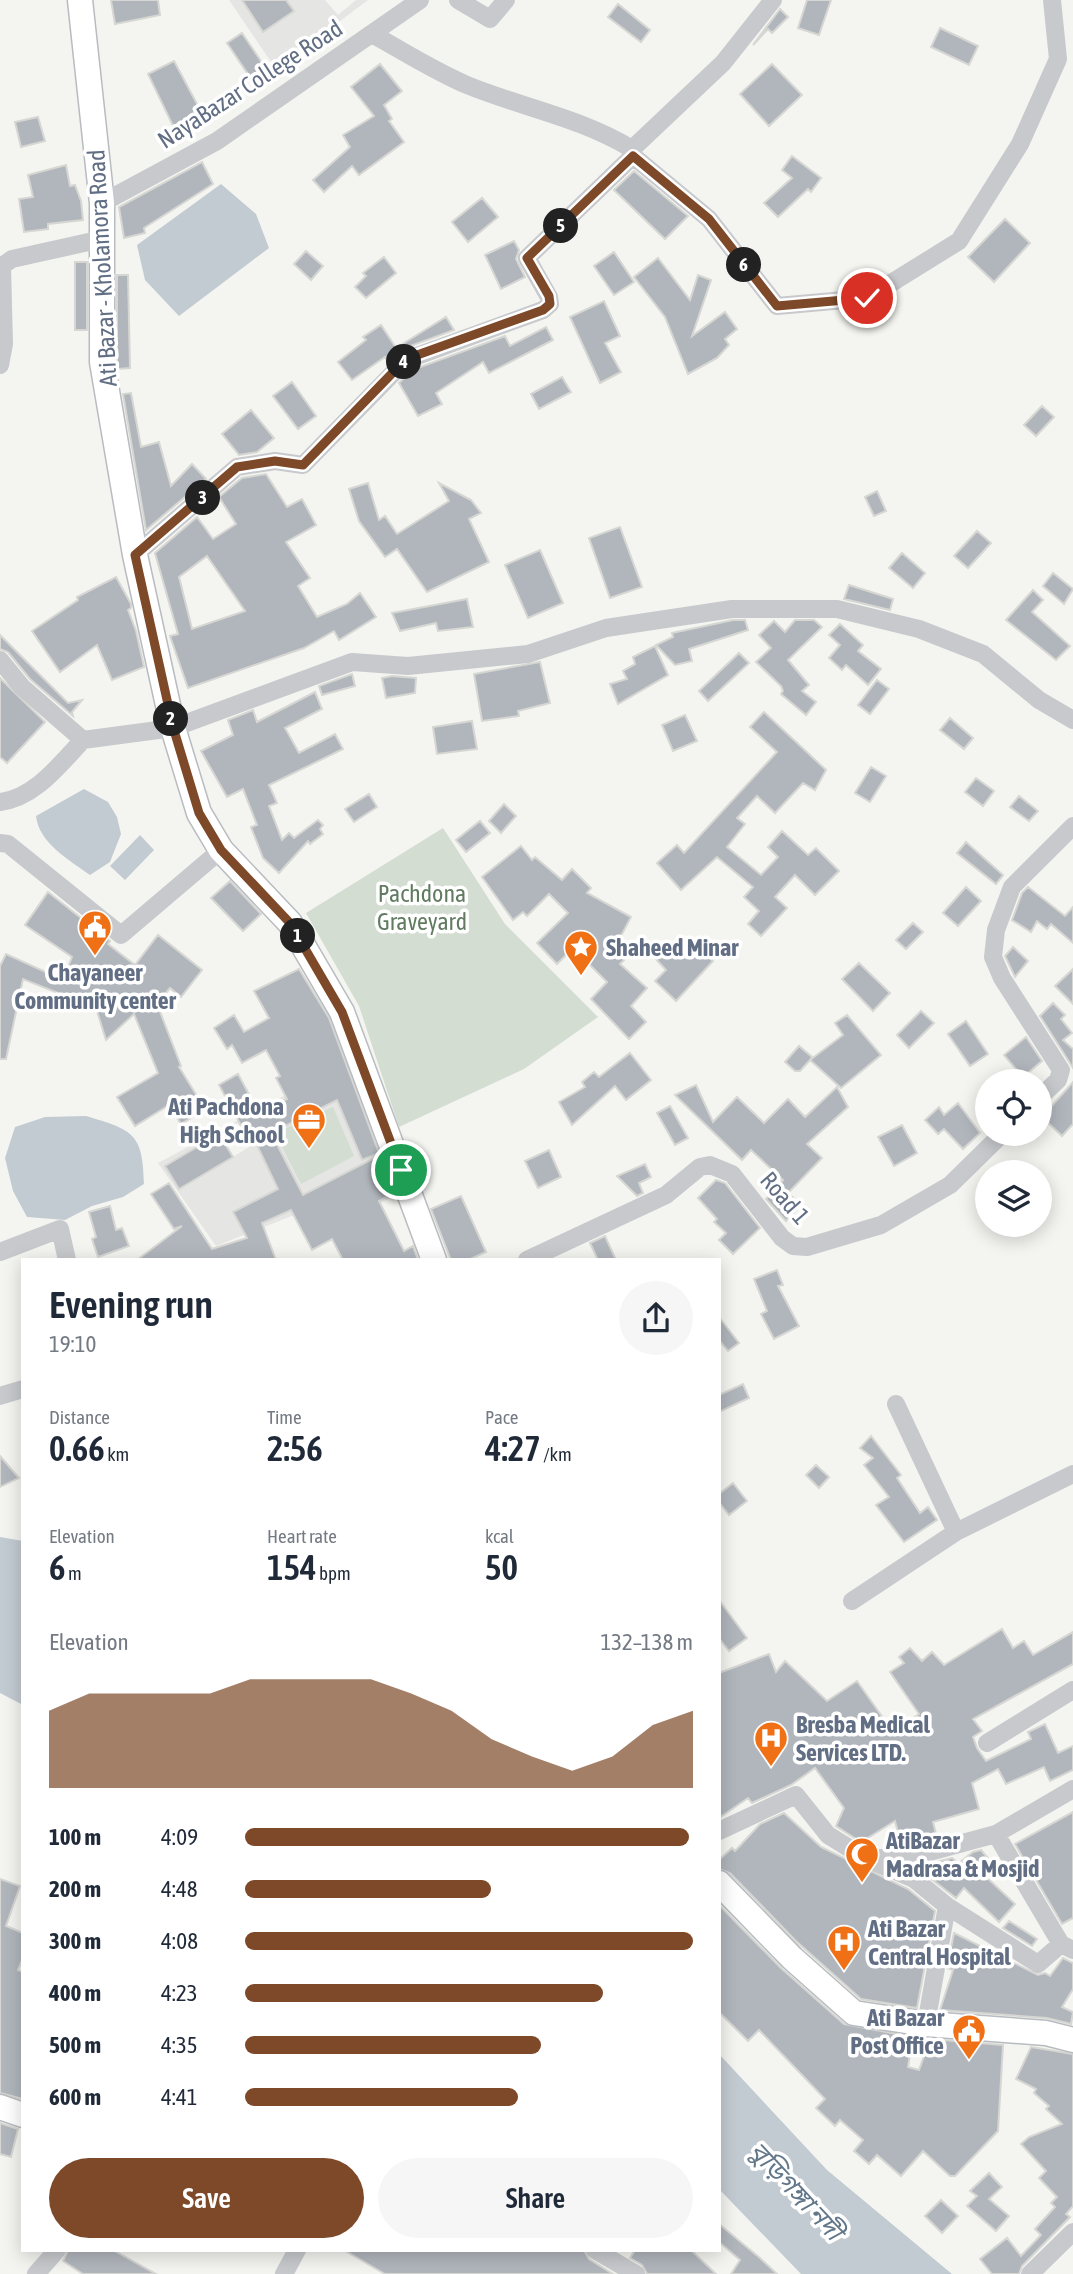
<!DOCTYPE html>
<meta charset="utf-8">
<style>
:root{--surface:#fff;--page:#f6f6f7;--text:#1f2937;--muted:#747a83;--accent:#7d4928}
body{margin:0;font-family:"Asap Condensed","Noto Sans Bengali",sans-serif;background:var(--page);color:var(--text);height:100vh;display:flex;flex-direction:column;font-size:26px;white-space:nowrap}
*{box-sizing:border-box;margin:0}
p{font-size:23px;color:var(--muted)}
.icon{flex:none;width:38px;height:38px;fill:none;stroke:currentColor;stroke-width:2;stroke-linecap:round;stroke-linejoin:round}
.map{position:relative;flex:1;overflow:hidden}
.drawer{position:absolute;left:21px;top:1258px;width:700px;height:994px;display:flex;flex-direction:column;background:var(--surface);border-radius:0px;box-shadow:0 4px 18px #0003}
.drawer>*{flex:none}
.tools{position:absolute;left:975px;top:1069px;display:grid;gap:14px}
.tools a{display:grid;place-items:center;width:77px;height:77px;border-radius:50%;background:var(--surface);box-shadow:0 4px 18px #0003;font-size:35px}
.pin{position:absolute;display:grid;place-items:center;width:60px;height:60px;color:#fff;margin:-30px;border:4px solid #fff;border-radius:50%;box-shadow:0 2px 7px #0007}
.km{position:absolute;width:35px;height:35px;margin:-18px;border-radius:50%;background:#222;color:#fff;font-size:19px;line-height:35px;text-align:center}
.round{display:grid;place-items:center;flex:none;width:74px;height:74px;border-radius:37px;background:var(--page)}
.summary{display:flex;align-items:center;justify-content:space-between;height:119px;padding:0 28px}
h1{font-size:38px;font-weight:600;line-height:52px}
.figures{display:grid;grid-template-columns:repeat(3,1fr);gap:10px;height:119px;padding:7px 28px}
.figures div{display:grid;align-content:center}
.figures b{font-size:35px;font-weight:600}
.figures small{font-size:19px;font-weight:400}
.figures p{font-size:19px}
.chart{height:196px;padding:14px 28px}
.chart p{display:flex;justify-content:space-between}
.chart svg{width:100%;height:126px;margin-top:7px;fill:var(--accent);opacity:.7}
.cta{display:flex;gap:14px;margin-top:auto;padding:14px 28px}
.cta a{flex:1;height:80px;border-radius:42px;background:var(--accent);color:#fff;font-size:28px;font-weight:600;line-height:80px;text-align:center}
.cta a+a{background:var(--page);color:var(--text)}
ul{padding:0 28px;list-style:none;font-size:23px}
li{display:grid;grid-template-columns:112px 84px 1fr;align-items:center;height:52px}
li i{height:18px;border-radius:9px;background:var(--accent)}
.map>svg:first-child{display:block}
</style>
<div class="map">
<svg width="1073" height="2274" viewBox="0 0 1073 2274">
<rect width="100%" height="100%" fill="#f4f5f0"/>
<path fill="#e5e5e4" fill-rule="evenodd" d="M229 0H242L264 31 293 10 286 0H325L338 15 356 0H368L276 69Z
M351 1060 390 1152 378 1158 398 1194 328 1231 314 1207 216 1246 158 1163ZM351 1067 362 1087 271 1133 306 1201 289 1209 244 1120ZM364 1094 387 1150 362 1160 339 1105ZM238 1123 251 1146 179 1189 165 1166ZM374 1158 392 1194 337 1223 310 1192ZM273 1191 284 1211 234 1212Z"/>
<path fill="#d4ddd1" d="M443 828 505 924 598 1017 524 1069 399 1127 359 1006 306 913Z
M333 1107 354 1156 301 1184 275 1133Z"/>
<path fill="#c3cbd2" d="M221 184 256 214 269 248 179 316 145 280 137 245Z
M84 789 108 802 117 817 121 834 110 862 90 875C69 860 39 843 36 816Z
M140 835 154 850 125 880 110 866Z
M86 1116C133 1130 143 1133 144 1184L123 1197 92 1206 65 1220 27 1217 13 1191 5 1158 15 1127 45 1117Z
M0 1537 23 1541V1705L0 1693Z
M719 2054 827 2170 952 2274H801L719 2189Z"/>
<path fill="#b1b6bd" stroke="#d6d6d3" stroke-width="2" fill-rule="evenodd" d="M111 0H158L160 15 115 24Z
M242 0H286L294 11 263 32Z
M807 0H831L819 35 798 28Z
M618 4 650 30 641 42 608 17Z
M780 9 788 17 772 33 768 29 753 45Z
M940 28 978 46 969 65 931 47Z
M242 33 269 73 254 83 227 43Z
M174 61 204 117 176 132 148 74Z
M380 64 402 91 384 105 392 119 389 121 404 142 359 175 352 166 324 192 313 180 350 147 343 135 374 116 351 87Z
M772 64 802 95 769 126 740 94Z
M38 117 45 141 21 147 15 122Z
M792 156 821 178 811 192 808 189 778 217 764 203 792 178 782 170Z
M202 162 213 184 144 228 145 233 124 238 119 207Z
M66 165 70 186 75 185 81 201 83 220 48 224V229L24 232 19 199 33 197 28 175Z
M634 171 688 216 665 239 614 190Z
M482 198 498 217 468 242 452 222Z
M1005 219 1030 243 994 282 968 257Z
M514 241 519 250 516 259 525 277 501 289 485 255Z
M306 251 323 266 311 280 294 264Z
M614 252 634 282 614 295 594 266Z
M384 257 396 273 366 298 355 287 366 276 363 273Z
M658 258 690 300 698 275 711 280 692 336 725 312 737 329 725 339 729 345 717 358 688 374 665 317 634 277Z
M75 262H87V330H75Z
M117 275H128L130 368 118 369 117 361Z
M604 301 620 336 605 343 621 372 600 383 570 317Z
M446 317 454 330 402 349 388 362 385 357 352 380 338 362 366 340 363 337 381 325 396 348Z
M546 327 553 340 489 373 483 362 436 393 442 404 418 416 399 383 412 370 505 336 510 346Z
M562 377 571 392 539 409 531 394Z
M292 382 316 416 298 429 273 396Z
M131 393 141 447 159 442 171 486 192 464 206 479 146 530 123 394Z
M1042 406 1054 417 1036 436 1024 425Z
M251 410 274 438 257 452 239 455 222 434Z
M266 474 287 507 302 499 316 525 286 542 310 578 298 586 317 617 347 604 360 593 376 617 339 640 334 631 304 648 188 688 170 636 178 634 155 553 197 517 213 539 236 524 219 497 242 478ZM207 556 245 611 192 629 179 577Z
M368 483 379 520 385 516 397 534 449 501 439 483 471 500 481 513 469 519 489 562 427 592 397 549 385 557 359 521 349 489Z
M877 491 886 511 874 516 865 497Z
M620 527 642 587 610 598 589 538Z
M977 531 991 543 968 568 954 556Z
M540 550 563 603 528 618 505 565Z
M902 553 925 573 913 588 889 568Z
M1053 573 1073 589 1064 604 1043 586Z
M116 577 131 604V608L128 610 136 631 144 667 112 680 97 645 60 672 32 631 78 600 77 597Z
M849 585 893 599 890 610 844 599Z
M1033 590 1043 600 1032 612 1070 646 1056 660 1006 620Z
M467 599 473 627 438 631 436 623 400 631 392 613Z
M733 620H745L748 630 689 649 692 661 675 665 656 645 673 637 672 633Z
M795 620H814L822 627 788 660 809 685 802 691 816 702 806 715 781 694 783 691 781 686 756 662 771 648 759 635 774 621 785 632Z
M840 624 863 645 858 651 881 669 868 685 846 665 842 670 829 658 840 645 829 635Z
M0 635 68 703 82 700 72 712 73 716 30 679 8 652 0 649Z
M655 646 668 675 618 704 610 684 627 679 623 671 635 664 633 657Z
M739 653 749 663 708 701 699 691Z
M540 662 550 703 518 711 519 716 482 721 474 674Z
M352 674 355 686 322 695 319 686Z
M392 676 416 678 415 693 386 698 382 678Z
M0 678 45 722 7 763 0 757Z
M877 680 889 689 870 714 858 705Z
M315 692 322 709 285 728 299 753 335 734 343 749 269 785 277 803 269 806 282 840 289 833 294 838 318 820 323 825 320 829 323 834 310 844 308 841 279 873 263 858 251 827 257 825 243 789 227 797 201 751 233 735 228 720 253 710 257 722Z
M764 712 826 770 815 790 803 783 775 813 757 796 737 818 745 824 727 847 761 875 778 857 768 847 782 831 808 855 816 848 839 871 815 895 795 875 775 897 787 908 761 936 748 924 759 911 744 897 753 887 717 857 681 890 657 863 677 845 684 853 777 752 750 727Z
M685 715 697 741 673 751 662 725Z
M950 718 973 738 964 749 940 730Z
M472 721 477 749 437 754 433 727Z
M871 767 886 776 870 802 855 793Z
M976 778 994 791 983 806 965 792Z
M369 794 377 807 354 822 345 809Z
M1019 796 1038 811 1029 821 1010 807Z
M504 804 516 816 501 833 489 821Z
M480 821 490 833 466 852 456 840Z
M966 842 1003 875 996 884 957 853Z
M521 846 532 860 535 857 562 880 572 869 591 888 587 893 631 917 614 949 624 960 620 964 647 988 631 1006 646 1022 629 1039 591 999 607 982 573 948 557 964 537 943 568 913 549 894 527 916 523 912 513 920 482 877Z
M230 881 261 914 243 931 211 898Z
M966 887 981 901 958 926 943 913Z
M1028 887 1065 916 1073 907V943L1051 924 1047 929 1037 921 1031 932 1012 920 1022 893Z
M48 892 110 941 108 944 135 965 158 935 202 970 181 997 170 988 157 1004 181 1066 179 1067 205 1109 181 1124 169 1105 135 1126 117 1097 158 1073 134 1014 106 1040 96 1008 23 979 6 1059H0V966L6 954 63 980 72 957 25 925Z
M913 923 923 932 906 949 896 940Z
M669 942 686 958 698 946 713 961 676 1001 655 981 666 970 654 957Z
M1013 947 1028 961 1015 977 1005 956Z
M859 963 890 993 873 1011 842 979Z
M299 969 329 1018 379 1153 362 1160 337 1100 271 1133 303 1195 374 1158 392 1194 379 1201 404 1251 413 1246 418 1260H343L332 1239 312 1250 291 1210 262 1223 276 1260H137L182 1226 174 1229 151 1194 169 1183 212 1249 247 1238 233 1212 278 1189 256 1143 252 1146 219 1085 238 1074 259 1113 287 1099 276 1078 280 1076 266 1050 242 1063 232 1045 227 1049 214 1028 234 1015 244 1032 269 1018 254 991Z
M1073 969V1004L1055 986Z
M1053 1003 1065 1015 1061 1019 1072 1033 1063 1040 1073 1049V1068L1040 1016Z
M921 1011 934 1023 909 1048 897 1035Z
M847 1015 881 1055 841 1088 810 1060 800 1071H795L785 1062 799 1046 812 1057 810 1060 843 1035 835 1023Z
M966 1021 988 1054 970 1066 948 1034Z
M1026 1037 1042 1061 1023 1077 1004 1055Z
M630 1053 651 1080 626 1100 615 1086 572 1125 559 1102 585 1087 582 1082 594 1072 599 1077Z
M1073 1082V1124L1062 1136 1042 1117Z
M696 1085 713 1122 737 1097 764 1123 788 1099 805 1117 837 1087 848 1107 807 1144 822 1158 788 1193 801 1205 786 1221 766 1199 783 1180 751 1150 742 1160 675 1095Z
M958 1103 980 1133 963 1149 944 1129 938 1134 925 1120 939 1107 944 1115Z
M670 1106 688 1138 675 1145 657 1113Z
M902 1125 917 1153 894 1166 878 1137Z
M219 1134 233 1157 179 1189 165 1166Z
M549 1150 561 1177 538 1188 525 1161Z
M645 1164 651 1177 639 1183 643 1193 637 1196 617 1176Z
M716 1180 725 1183 760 1228 733 1254 719 1240 726 1233 714 1222 717 1219 698 1198Z
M461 1196 486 1252 468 1260H451L431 1209Z
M110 1206 116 1230 122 1228 129 1246 98 1257 92 1239 96 1237 89 1212Z
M605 1236 616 1260H598L590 1243Z
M777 1270 783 1285 778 1286 799 1326 774 1339 761 1314 767 1311 754 1279Z
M719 1317 739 1343 728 1351 719 1340Z
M743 1384 749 1398 719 1412V1395Z
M871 1436 901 1475 897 1478 920 1513 928 1507 937 1520 904 1542 876 1505 889 1497 864 1465 873 1458 860 1448Z
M0 1456 19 1478 0 1487Z
M816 1465 829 1477 819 1488 806 1475Z
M733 1483 747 1501 729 1515 719 1502V1494Z
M719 1600 747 1638 729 1651 719 1638Z
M1002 1629 1013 1648 1024 1641 1033 1655 1073 1632V1664L973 1719 982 1731 973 1737 977 1748 986 1761 1031 1739 1028 1732 1045 1724 1058 1753 1073 1746V1770L1050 1781 1044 1767 1006 1784 998 1769 972 1783 979 1809 933 1822 937 1838 905 1847H902L895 1821 861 1842 836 1826 844 1808 815 1768 791 1785 752 1803 748 1798 719 1818V1673L769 1654 776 1672 785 1661 827 1701 857 1681 893 1732 919 1714 890 1672 904 1663 899 1657 910 1648 922 1661 932 1652 944 1665Z
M1073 1812V1918L1062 1924 1015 1844Z
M784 1813 821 1847 908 1889 935 1911 917 2008 861 1999 796 1941 730 1873 719 1869V1860L732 1848 735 1851 760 1824Z
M981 1850 993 1864 982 1873 1015 1904 999 1922 964 1888 956 1898 916 1867 952 1858 959 1863 973 1852Z
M0 1879 20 1886 6 1926 23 1933V1958L18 1970 23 1972V2099L0 2093Z
M719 1905 781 1968 844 2024 913 2037 908 2067 919 2070 930 2039 1003 2045 998 2131 955 2176H950L923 2151 901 2176 877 2155 869 2164 854 2151 863 2140 840 2120 835 2126 816 2108 825 2099 759 2030 748 2041 719 2012Z
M1009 1921 1037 1939 1032 1946 1003 1928Z
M954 1933 1038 1975 1045 1973 1050 1976 1063 1958 1073 1963V1989L1062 2007 1073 2012 1071 2024 1047 2018 940 2010 953 1970 947 1968Z
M1031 2047 1073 2054V2206L1066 2214 1070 2217 1022 2266 1019 2274H992L980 2259 1007 2238 1021 2256 1041 2235 1035 2229 1055 2207 1051 2203 1057 2197 1039 2178 1046 2171 1021 2144 1029 2137 1062 2124 1046 2109 1049 2106 1034 2093 1036 2089 1016 2079Z
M0 2123 18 2129 11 2157 0 2154Z
M989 2173 1002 2187 989 2199 1009 2216 996 2231 967 2206 977 2196 970 2191Z
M941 2200 958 2216 942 2233 925 2216Z
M719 2224 760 2258 777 2274H731L740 2260 719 2242Z
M68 2250H113L156 2274H83L63 2261Z
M344 2250H584L589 2259 613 2274H385Z
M635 2250H691L716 2274H647L642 2265 630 2258Z"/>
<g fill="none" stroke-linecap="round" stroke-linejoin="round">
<g stroke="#b8bcc1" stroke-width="27">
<path id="secondary" d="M80 0 102 203V362L135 555 173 728 199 813 221 850 290 923 342 1012 434 1260
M719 1883 792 1958 854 2013 926 2024 1046 2033 1073 2040
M0 2107 23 2115"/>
</g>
<path stroke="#c7c9cd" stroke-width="18" d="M458 0 490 19 506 0
M372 34C403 51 434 71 467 85 523 108 579 117 632 149L633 156 709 219 777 306 867 298 959 241 1020 144 1058 59 1052 0
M632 149 723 63 773 0
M102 203 217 141 420 0
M0 365 4 344 2 266 12 259 102 239
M135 555 237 467 275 461 303 465 406 360 543 310 550 304 549 297 527 258 633 156
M0 660 22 687 83 740 173 728 352 662 408 666 528 654 606 628 732 609H837L919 629 983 654 1039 700 1073 720
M0 802C35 798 60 764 83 740
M0 843 8 844 121 935 221 850
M1040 1097 1058 1080 1061 1070 1002 978 993 957 996 930 1012 887 1073 826
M0 1252 60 1229 67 1260
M527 1260 666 1195 700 1167 710 1165 732 1174 782 1238 793 1246 807 1247 881 1225 950 1185 1002 1134
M0 1396 23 1389
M896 1404 956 1532
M852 1601 956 1532 1073 1474
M987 1743 1073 1690
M719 1831 796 1795 828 1835 865 1858H907L996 1834 1073 1789
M996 1834 1061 1944 1073 1950
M872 1861 914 1879 947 1906 1038 1964 1061 1944
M926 2024 947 1906
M595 2250 636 2274
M36 2274 57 2250
M284 2274 297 2250
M1030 2274 1073 2232"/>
<use href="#secondary" stroke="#fff" stroke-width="24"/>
</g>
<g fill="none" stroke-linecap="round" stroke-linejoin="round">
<g stroke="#fff" stroke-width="14">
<path id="route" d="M401 1170 342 1012 290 923 221 850 199 813 173 727 135 555 237 467 275 461 303 465 406 359 543 310 550 304 549 296 527 258 633 156 709 219 777 306 867 298"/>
</g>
<use href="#route" stroke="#7d4928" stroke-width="9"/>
</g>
<defs>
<g id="civic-pin" transform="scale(1.75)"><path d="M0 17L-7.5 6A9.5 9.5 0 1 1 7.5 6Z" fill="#f07015" stroke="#fff"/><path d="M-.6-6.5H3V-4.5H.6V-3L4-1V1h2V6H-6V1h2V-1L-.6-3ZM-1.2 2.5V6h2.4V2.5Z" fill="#fff"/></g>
<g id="sight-pin" transform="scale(1.75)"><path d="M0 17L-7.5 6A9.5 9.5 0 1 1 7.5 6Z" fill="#f07015" stroke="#fff"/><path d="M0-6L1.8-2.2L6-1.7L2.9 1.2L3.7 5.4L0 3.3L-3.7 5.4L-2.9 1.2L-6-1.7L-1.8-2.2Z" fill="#fff"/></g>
<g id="office-pin" transform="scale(1.75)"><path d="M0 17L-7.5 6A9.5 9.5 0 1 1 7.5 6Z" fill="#f07015" stroke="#fff"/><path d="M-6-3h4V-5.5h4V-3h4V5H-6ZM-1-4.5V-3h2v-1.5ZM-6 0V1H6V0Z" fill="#fff"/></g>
<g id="hospital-pin" transform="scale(1.75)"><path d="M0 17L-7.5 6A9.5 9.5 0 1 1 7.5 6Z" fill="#f07015" stroke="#fff"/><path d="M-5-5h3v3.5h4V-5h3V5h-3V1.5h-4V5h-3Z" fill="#fff"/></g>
<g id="mosque-pin" transform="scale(1.75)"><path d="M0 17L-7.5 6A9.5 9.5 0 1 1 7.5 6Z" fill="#f07015" stroke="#fff"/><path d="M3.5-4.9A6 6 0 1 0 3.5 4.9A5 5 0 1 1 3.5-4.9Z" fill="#fff"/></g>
</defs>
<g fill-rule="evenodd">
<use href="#civic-pin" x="95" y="927"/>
<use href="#sight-pin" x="581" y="947"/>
<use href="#office-pin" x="309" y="1120"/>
<use href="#hospital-pin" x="771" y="1738"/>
<use href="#mosque-pin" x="862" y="1854"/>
<use href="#hospital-pin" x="844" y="1942"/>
<use href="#civic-pin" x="969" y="2031"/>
</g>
<g text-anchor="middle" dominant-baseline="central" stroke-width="7" stroke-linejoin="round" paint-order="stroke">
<g font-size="24" fill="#616e84" stroke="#fff">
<text transform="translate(250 84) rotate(-33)">NayaBazar College Road</text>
<text transform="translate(102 268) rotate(-93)">Ati Bazar - Kholamora Road</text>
<text transform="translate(785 1198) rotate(49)">Road 1</text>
</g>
<g font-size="24" fill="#617b61" stroke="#fff">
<text x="422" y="893">Pachdona<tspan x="422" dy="28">Graveyard</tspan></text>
</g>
<g font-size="24" font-weight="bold" fill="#616e84" stroke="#fff" text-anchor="start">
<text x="606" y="947">Shaheed Minar</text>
<text x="95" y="972" text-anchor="middle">Chayaneer<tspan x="95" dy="28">Community center</tspan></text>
<text x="284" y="1106" text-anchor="end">Ati Pachdona<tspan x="284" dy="28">High School</tspan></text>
<text x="796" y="1724">Bresba Medical<tspan x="796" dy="28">Services LTD.</tspan></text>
<text x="886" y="1840">AtiBazar<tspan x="886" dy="28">Madrasa &amp; Mosjid</tspan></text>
<text x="868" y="1928">Ati Bazar<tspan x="868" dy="28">Central Hospital</tspan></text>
<text x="944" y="2017" text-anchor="end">Ati Bazar<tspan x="944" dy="28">Post Office</tspan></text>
</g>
<g font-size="26" font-style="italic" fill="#627789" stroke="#fff">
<text transform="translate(796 2191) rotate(47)">বুড়িগঙ্গা নদী</text>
</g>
</g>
</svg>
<div class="tools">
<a><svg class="icon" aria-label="locate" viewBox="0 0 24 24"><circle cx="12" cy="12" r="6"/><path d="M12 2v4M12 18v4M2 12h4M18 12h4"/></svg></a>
<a><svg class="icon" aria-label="layers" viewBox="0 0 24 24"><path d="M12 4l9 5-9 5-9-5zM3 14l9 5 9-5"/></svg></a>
</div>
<div class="pin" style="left:401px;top:1170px;background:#1e9e55"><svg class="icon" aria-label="arrive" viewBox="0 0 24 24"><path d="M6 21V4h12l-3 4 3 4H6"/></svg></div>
<div class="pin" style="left:867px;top:298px;background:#d93025"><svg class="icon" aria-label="check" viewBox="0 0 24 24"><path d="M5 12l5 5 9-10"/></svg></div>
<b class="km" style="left:298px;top:936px">1</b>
<b class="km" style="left:171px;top:719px">2</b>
<b class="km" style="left:203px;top:498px">3</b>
<b class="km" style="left:404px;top:362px">4</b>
<b class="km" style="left:561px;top:226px">5</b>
<b class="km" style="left:744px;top:265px">6</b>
<section class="drawer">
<div class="summary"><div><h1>Evening run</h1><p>19:10</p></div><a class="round"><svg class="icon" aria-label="share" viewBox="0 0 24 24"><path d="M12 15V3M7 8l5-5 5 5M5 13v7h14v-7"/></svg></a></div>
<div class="figures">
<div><p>Distance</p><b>0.66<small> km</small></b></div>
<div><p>Time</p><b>2:56</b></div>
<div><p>Pace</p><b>4:27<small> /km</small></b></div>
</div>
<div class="figures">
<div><p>Elevation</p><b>6<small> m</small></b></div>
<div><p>Heart rate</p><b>154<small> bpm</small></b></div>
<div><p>kcal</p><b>50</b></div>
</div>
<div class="chart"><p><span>Elevation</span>132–138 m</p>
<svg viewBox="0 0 160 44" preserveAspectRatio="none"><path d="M0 44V17L10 11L20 11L30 11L40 11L50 6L60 6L70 6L80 6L90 11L100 17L110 27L120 33L130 38L140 33L150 22L160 17V44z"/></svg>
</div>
<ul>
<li><b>100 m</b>4:09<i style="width:99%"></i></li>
<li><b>200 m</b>4:48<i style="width:55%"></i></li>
<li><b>300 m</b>4:08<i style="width:100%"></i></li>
<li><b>400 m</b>4:23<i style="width:80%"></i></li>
<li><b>500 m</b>4:35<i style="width:66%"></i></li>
<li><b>600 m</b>4:41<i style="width:61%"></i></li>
</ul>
<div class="cta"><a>Save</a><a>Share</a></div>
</section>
</div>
